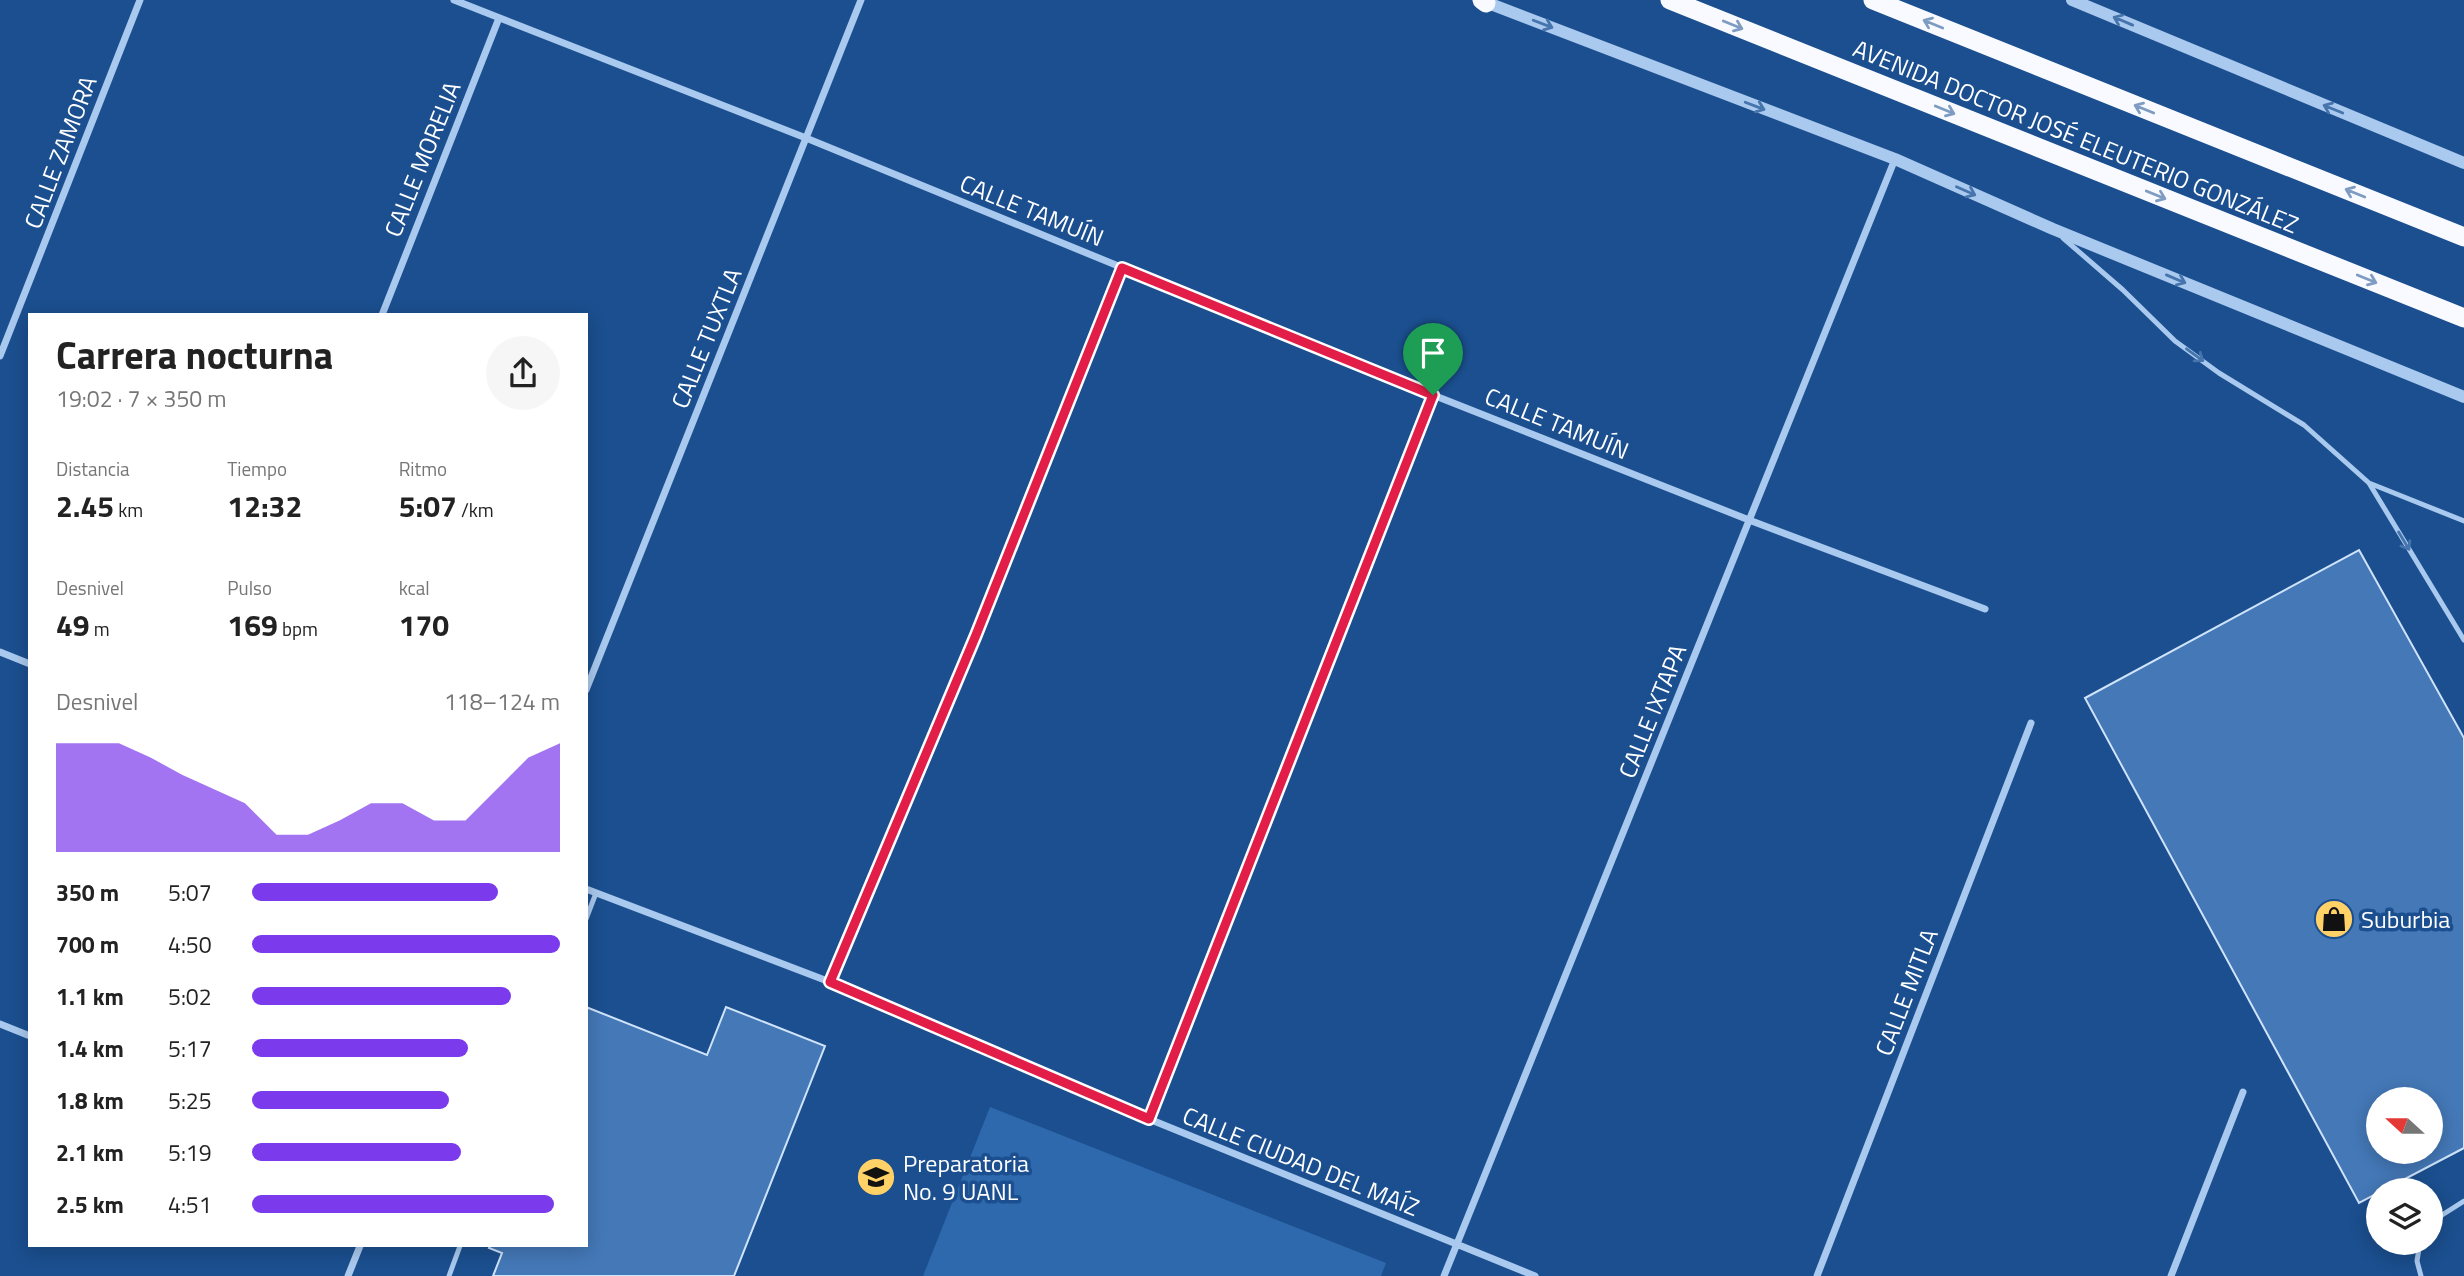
<!DOCTYPE html>
<html lang="es">
<meta charset="utf-8">
<style>
:root{--surface:#fff;--page:#f6f6f6;--text:#222;--muted:#767676;--accent:#7c3aed}
body{margin:0;font-family:"Titillium Web",sans-serif;background:var(--page);color:var(--text);height:100vh;display:flex;flex-direction:column;font-size:26px;white-space:nowrap}
*{box-sizing:border-box;margin:0}
p{font-size:23px;color:var(--muted)}
.icon{flex:none;width:38px;height:38px;fill:none;stroke:currentColor;stroke-width:2;stroke-linecap:round;stroke-linejoin:round}
.map{position:relative;flex:1;overflow:hidden}
.side{position:absolute;left:28px;top:313px;width:560px;height:934px;display:flex;flex-direction:column;background:var(--surface);border-radius:0px;box-shadow:0 4px 18px #0003}
.side>*{flex:none}
.needle{width:46px;rotate:291deg}
.fabs{position:absolute;left:2366px;top:1087px;display:grid;gap:14px}
.fabs a{display:grid;place-items:center;width:77px;height:77px;border-radius:50%;background:var(--surface);box-shadow:0 4px 18px #0003;font-size:35px}
.pin{position:absolute;display:grid;place-items:center;width:60px;height:60px;color:#fff;margin:-72px -30px;border-radius:50% 50% 50% 0;rotate:-45deg;box-shadow:0 0 7px #0007}
.pin .icon{rotate:45deg}
.round{display:grid;place-items:center;flex:none;width:74px;height:74px;border-radius:37px;background:var(--page)}
.head{display:flex;align-items:center;justify-content:space-between;height:119px;padding:0 28px}
h1{font-size:38px;font-weight:700;line-height:52px}
.stats{display:grid;grid-template-columns:repeat(3,1fr);gap:10px;height:119px;padding:7px 28px}
.stats div{display:grid;align-content:center}
.stats b{font-size:30px;font-weight:700}
.stats small{font-size:19px;font-weight:400}
.stats p{font-size:19px}
.chart{height:196px;padding:14px 28px}
.chart p{display:flex;justify-content:space-between}
.chart svg{width:100%;height:126px;margin-top:7px;fill:var(--accent);opacity:.7}
ul{padding:0 28px;list-style:none;font-size:23px}
li{display:grid;grid-template-columns:112px 84px 1fr;align-items:center;height:52px}
li i{height:18px;border-radius:9px;background:var(--accent)}
.map>svg:first-child{display:block}
</style>
<div class="map">
<svg width="2464" height="1276" viewBox="0 0 2464 1276">
<rect width="100%" height="100%" fill="#1b4f8f"/>
<path fill="#2e69ad" d="M990 1107 1386 1263 1381 1276H923Z"/>
<path fill="#4478b7" stroke="#cfe3fa" stroke-width="2" fill-rule="evenodd" d="M2359 550 2464 738V1148L2384 1190H2378V1193L2359 1203 2085 698ZM2378 1099H2431V1152H2378Z
M586 1007 707 1055 726 1007 825 1046 734 1276H493L502 1253 489 1248 490 1246H586Z"/>
<g fill="none" stroke-linecap="round" stroke-linejoin="round">
<path stroke="#a9c9ee" stroke-width="5" d="M2063 238 2123 290 2175 341 2219 373 2304 425 2369 483 2464 640
M2369 483 2464 521
M586 919 596 893
M2431 1222 2464 1201
M2420 1242 2417 1261 2421 1276
M449 1276 460 1246"/>
<path stroke="#a9c9ee" stroke-width="7" d="M454 0 806 138 1433 395 1749 520 1985 609
M382 315 499 18
M0 356 140 0
M0 652 30 664
M586 690 861 0
M586 889 830 982 1149 1119 1535 1276
M830 982 976 635 1122 268
M0 1024 30 1036
M1149 1119 1433 395
M348 1276 360 1246
M1444 1276 1895 159
M1817 1276 2031 723
M2171 1276 2243 1092"/>
<path stroke="#a9c9ee" stroke-width="12" d="M1480 0 1895 159 2053 229 2464 397
M2072 0 2464 163"/>
<path stroke="#f8faff" stroke-width="19" d="M1482 0 1486 3
M1670 0 2464 318
M1873 0 2464 237"/>
</g>
<defs><path id="oneway-shaft" d="M-6 0H5M1.5-3L5.5 0L1.5 3" fill="none" stroke-width="1.6" stroke-linecap="round" stroke-linejoin="round" transform="scale(1.75)"/></defs>
<g stroke="#4674ac">
<use href="#oneway-shaft" transform="translate(2123 21) rotate(-157)"/>
<use href="#oneway-shaft" transform="translate(1543 24) rotate(21)"/>
<use href="#oneway-shaft" transform="translate(1755 106) rotate(21)"/>
<use href="#oneway-shaft" transform="translate(2333 109) rotate(-158)"/>
<use href="#oneway-shaft" transform="translate(1966 191) rotate(24)"/>
<use href="#oneway-shaft" transform="translate(2176 279) rotate(23)"/>
<use href="#oneway-shaft" transform="translate(2195 355) rotate(36)"/>
<use href="#oneway-shaft" transform="translate(2404 541) rotate(59)"/>
</g>
<g stroke="#7e9cc1">
<use href="#oneway-shaft" transform="translate(1933 24) rotate(-158)"/>
<use href="#oneway-shaft" transform="translate(1733 25) rotate(22)"/>
<use href="#oneway-shaft" transform="translate(2144 109) rotate(-158)"/>
<use href="#oneway-shaft" transform="translate(1945 110) rotate(22)"/>
<use href="#oneway-shaft" transform="translate(2355 193) rotate(-158)"/>
<use href="#oneway-shaft" transform="translate(2156 195) rotate(22)"/>
<use href="#oneway-shaft" transform="translate(2367 279) rotate(22)"/>
</g>
<g fill="none" stroke-linecap="round" stroke-linejoin="round">
<g stroke="#fff" stroke-width="14">
<path id="route" d="M1122 268 1433 395 1149 1119 830 982 976 635Z"/>
</g>
<use href="#route" stroke="#e11d48" stroke-width="9"/>
</g>
<defs>
<g id="shop-disc" transform="scale(2.0125)"><circle r="9.5" fill="#ffd166" stroke="#1b4f8f"/><path d="M-5-2.5h2.3a2.7 3.5 0 0 1 5.4 0H5L5.5 6h-11ZM-1.5-2.5h3a1.5 2.3 0 0 0-3 0Z" fill="#111"/></g>
<g id="university-disc" transform="scale(2.0125)"><circle r="9.5" fill="#ffd166" stroke="#1b4f8f"/><path d="M0-5L7-2L0 1L-7-2ZM-4 1L0 2.5L4 1V4Q0 6-4 4Z" fill="#111"/></g>
</defs>
<g fill-rule="evenodd">
<use href="#shop-disc" x="2334" y="919"/>
<use href="#university-disc" x="876" y="1177"/>
</g>
<g text-anchor="middle" dominant-baseline="central" stroke-width="7" stroke-linejoin="round" paint-order="stroke">
<g font-size="24" fill="#fff" stroke="#1b4f8f">
<text transform="translate(2076 136) rotate(22)">AVENIDA DOCTOR JOSÉ ELEUTERIO GONZÁLEZ</text>
<text transform="translate(60 152) rotate(-69)">CALLE ZAMORA</text>
<text transform="translate(422 159) rotate(-68)">CALLE MORELIA</text>
<text transform="translate(1032 210) rotate(22)">CALLE TAMUÍN</text>
<text transform="translate(706 338) rotate(-68)">CALLE TUXTLA</text>
<text transform="translate(1557 423) rotate(22)">CALLE TAMUÍN</text>
<text transform="translate(1652 711) rotate(-68)">CALLE IXTAPA</text>
<text transform="translate(1906 992) rotate(-69)">CALLE MITLA</text>
<text transform="translate(1301 1161) rotate(22)">CALLE CIUDAD DEL MAÍZ</text>
</g>
<g font-size="24" fill="#fff" stroke="#1b4f8f" text-anchor="start">
<text x="2361" y="919">Suburbia</text>
<text x="903" y="1163">Preparatoria<tspan x="903" dy="28">No. 9 UANL</tspan></text>
</g>
</g>
</svg>
<div class="fabs">
<a><svg class="needle" viewBox="-14 -14 28 28"><path d="M0-13l5 13h-10z" fill="#e53935"/><path d="M0 13l5-13h-10z" fill="#767676"/></svg></a>
<a><svg class="icon" aria-label="layers" viewBox="0 0 24 24"><path d="M12 4l9 5-9 5-9-5zM3 14l9 5 9-5"/></svg></a>
</div>
<div class="pin" style="left:1433px;top:395px;background:#1e9e55"><svg class="icon" aria-label="arrive" viewBox="0 0 24 24"><path d="M6 21V4h12l-3 4 3 4H6"/></svg></div>
<section class="side">
<div class="head"><div><h1>Carrera nocturna</h1><p>19:02 · 7 × 350 m</p></div><a class="round"><svg class="icon" aria-label="share" viewBox="0 0 24 24"><path d="M12 15V3M7 8l5-5 5 5M5 13v7h14v-7"/></svg></a></div>
<div class="stats">
<div><p>Distancia</p><b>2.45<small> km</small></b></div>
<div><p>Tiempo</p><b>12:32</b></div>
<div><p>Ritmo</p><b>5:07<small> /km</small></b></div>
</div>
<div class="stats">
<div><p>Desnivel</p><b>49<small> m</small></b></div>
<div><p>Pulso</p><b>169<small> bpm</small></b></div>
<div><p>kcal</p><b>170</b></div>
</div>
<div class="chart"><p><span>Desnivel</span>118–124 m</p>
<svg viewBox="0 0 160 44" preserveAspectRatio="none"><path d="M0 44V6L10 6L20 6L30 11L40 17L50 22L60 27L70 38L80 38L90 33L100 27L110 27L120 33L130 33L140 22L150 11L160 6V44z"/></svg>
</div>
<ul>
<li><b>350 m</b>5:07<i style="width:80%"></i></li>
<li><b>700 m</b>4:50<i style="width:100%"></i></li>
<li><b>1.1 km</b>5:02<i style="width:84%"></i></li>
<li><b>1.4 km</b>5:17<i style="width:70%"></i></li>
<li><b>1.8 km</b>5:25<i style="width:64%"></i></li>
<li><b>2.1 km</b>5:19<i style="width:68%"></i></li>
<li><b>2.5 km</b>4:51<i style="width:98%"></i></li>
</ul>
</section>
</div>
